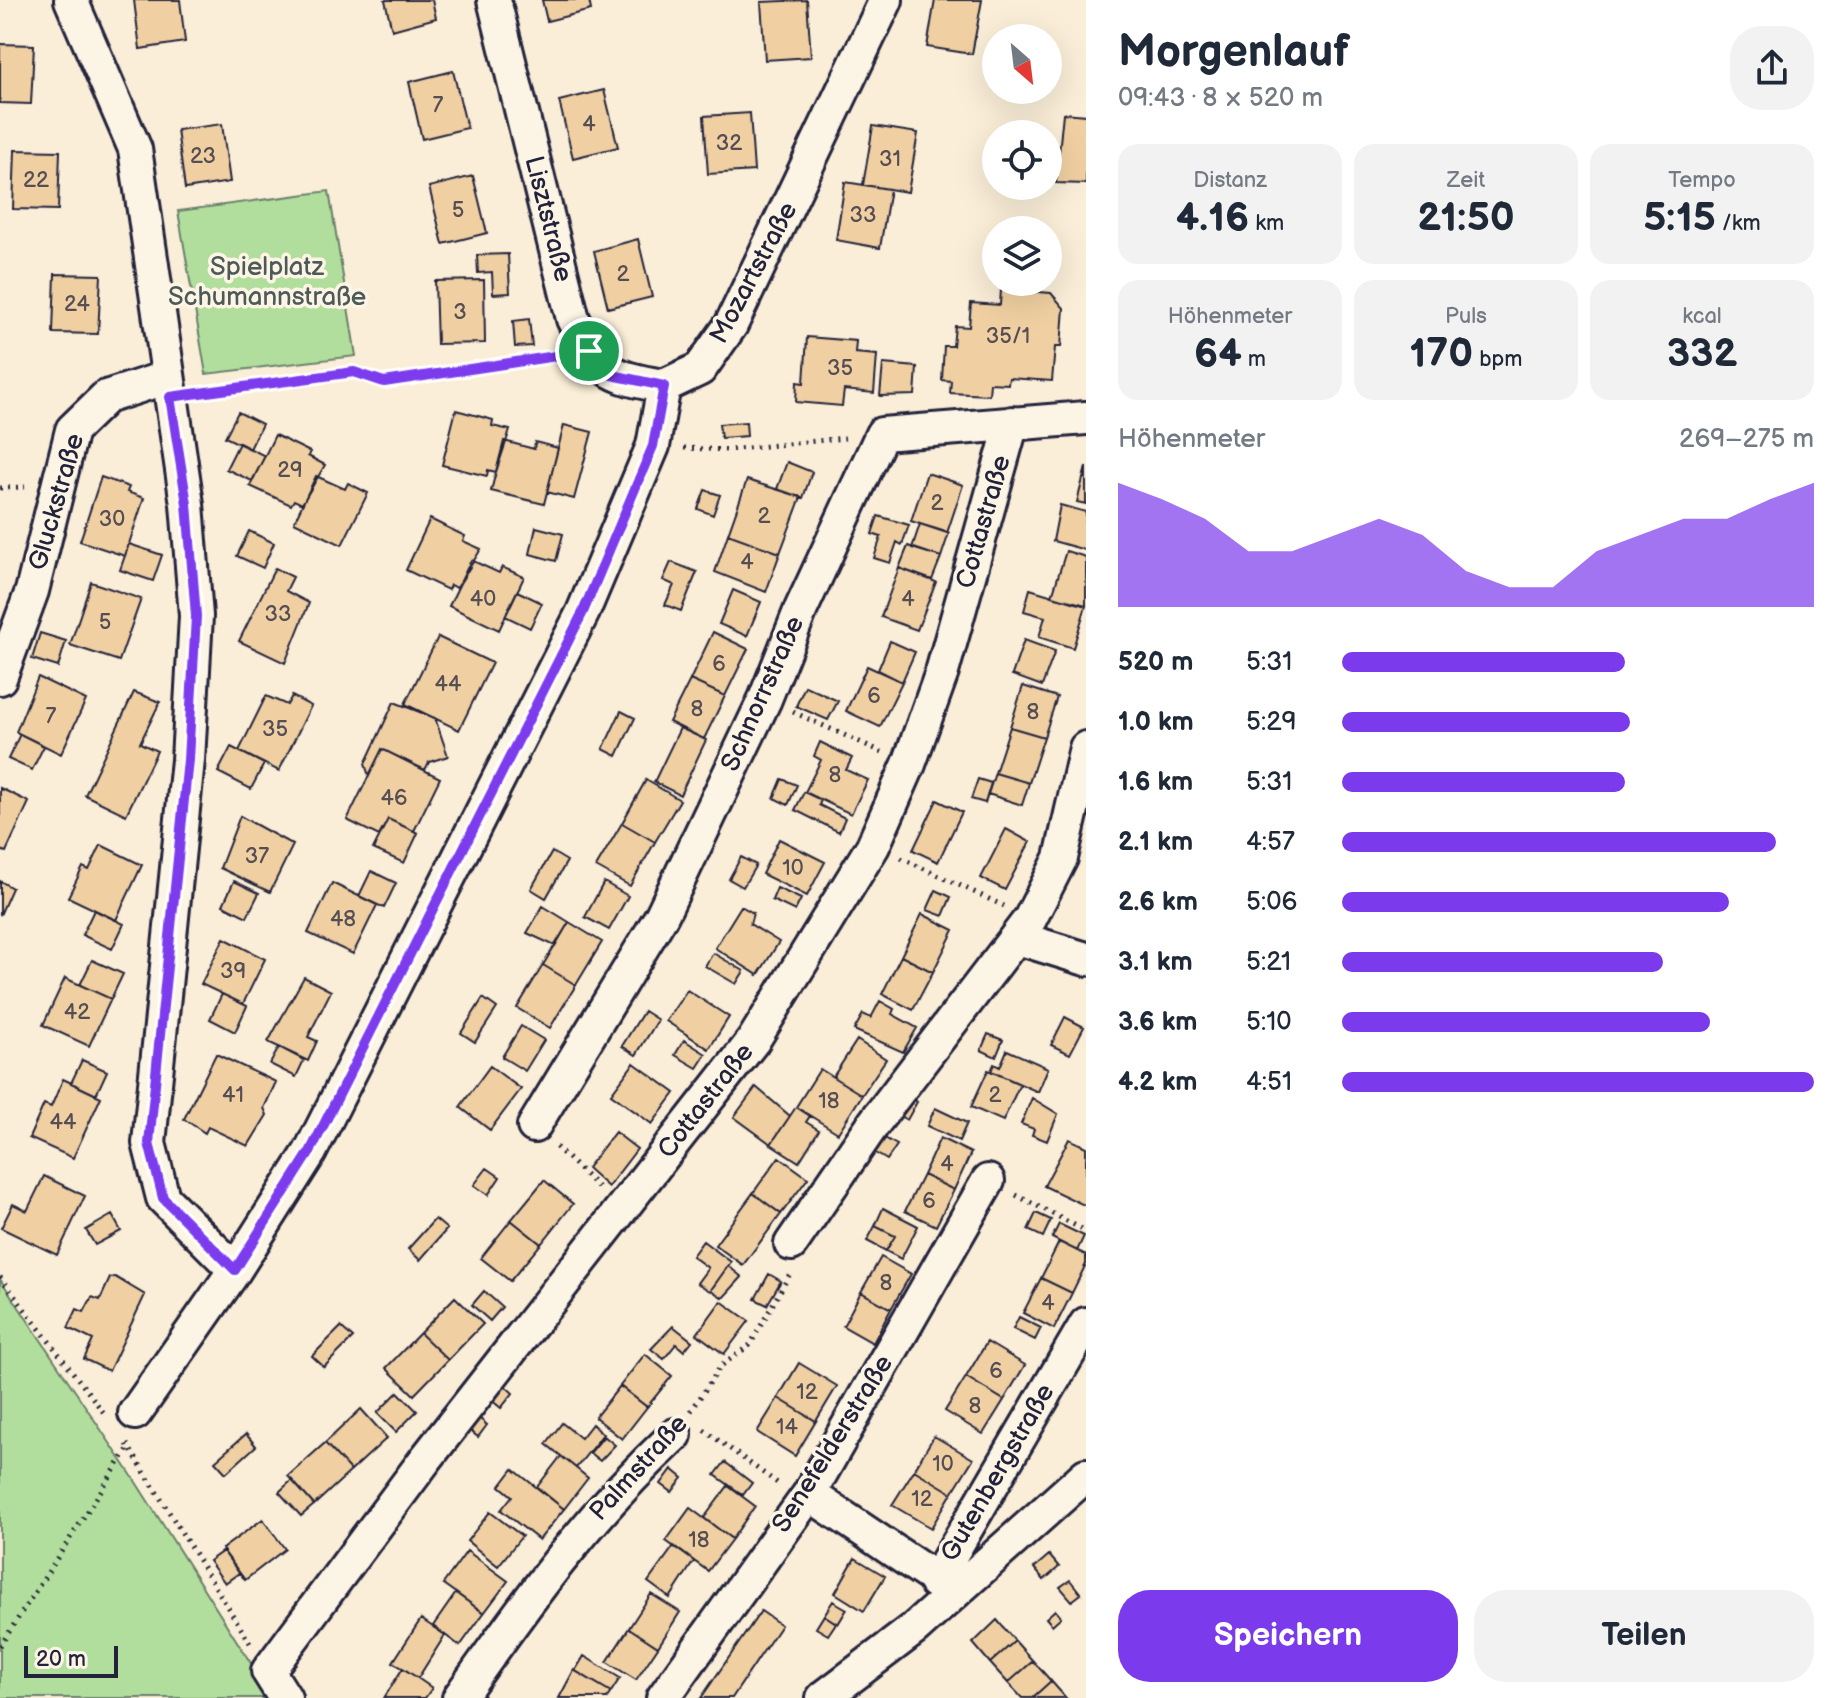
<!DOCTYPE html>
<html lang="de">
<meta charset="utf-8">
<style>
:root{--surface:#fff;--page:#f2f2f3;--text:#1f2937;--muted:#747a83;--accent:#7c3aed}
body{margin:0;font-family:"Balsamiq Sans",sans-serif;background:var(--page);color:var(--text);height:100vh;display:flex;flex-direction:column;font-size:30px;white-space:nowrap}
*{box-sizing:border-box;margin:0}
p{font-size:26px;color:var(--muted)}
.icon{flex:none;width:44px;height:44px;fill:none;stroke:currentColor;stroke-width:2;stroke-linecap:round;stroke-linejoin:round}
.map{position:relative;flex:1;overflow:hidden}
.side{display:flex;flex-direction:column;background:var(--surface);width:760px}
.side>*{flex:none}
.needle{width:52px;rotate:152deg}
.buttons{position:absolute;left:982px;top:24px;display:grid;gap:16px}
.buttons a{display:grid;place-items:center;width:80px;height:80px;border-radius:50%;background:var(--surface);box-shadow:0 8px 32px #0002;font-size:40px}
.scale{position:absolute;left:24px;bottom:20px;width:94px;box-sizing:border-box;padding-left:8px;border:4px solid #22223b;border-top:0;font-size:22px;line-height:28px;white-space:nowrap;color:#22223b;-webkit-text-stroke:6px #fcf5e5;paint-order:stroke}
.pin{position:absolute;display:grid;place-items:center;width:68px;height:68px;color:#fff;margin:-34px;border:4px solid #fff;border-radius:50%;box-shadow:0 2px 8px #0007}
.round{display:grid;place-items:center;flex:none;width:84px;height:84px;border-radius:32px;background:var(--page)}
.overview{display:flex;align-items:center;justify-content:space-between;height:136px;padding:0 32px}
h1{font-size:44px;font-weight:800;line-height:60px}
.stats{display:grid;grid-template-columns:repeat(3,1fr);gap:12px;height:136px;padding:8px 32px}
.stats div{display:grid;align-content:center;border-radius:20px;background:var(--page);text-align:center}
.stats b{font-size:40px;font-weight:800}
.stats small{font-size:22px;font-weight:400}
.stats p{font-size:22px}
.chart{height:224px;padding:16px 32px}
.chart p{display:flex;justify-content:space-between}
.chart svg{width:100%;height:144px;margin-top:8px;fill:var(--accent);opacity:.7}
.button{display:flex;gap:16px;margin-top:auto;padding:16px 32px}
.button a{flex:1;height:92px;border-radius:32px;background:var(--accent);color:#fff;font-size:32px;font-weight:800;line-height:92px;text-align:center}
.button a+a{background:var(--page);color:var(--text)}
ul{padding:0 32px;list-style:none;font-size:26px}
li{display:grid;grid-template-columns:128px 96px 1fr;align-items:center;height:60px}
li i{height:20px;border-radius:10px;background:var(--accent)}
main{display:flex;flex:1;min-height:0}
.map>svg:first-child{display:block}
</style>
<main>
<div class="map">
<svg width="1086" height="1698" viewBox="0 0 1086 1698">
<rect width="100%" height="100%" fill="#faeed8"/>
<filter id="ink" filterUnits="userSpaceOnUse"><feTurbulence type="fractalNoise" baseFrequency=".0125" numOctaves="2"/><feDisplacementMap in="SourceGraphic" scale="16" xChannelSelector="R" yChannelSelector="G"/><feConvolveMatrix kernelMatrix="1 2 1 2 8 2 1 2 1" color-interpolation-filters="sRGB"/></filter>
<g filter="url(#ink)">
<path fill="#b1de9c" stroke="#6a806c" stroke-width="2" d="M329 191 356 356 206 374 178 211Z
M0 1279 132 1476 273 1698H0Z"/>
<path fill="#f0d0a2" stroke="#22223b" stroke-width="2" d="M134 0H180L185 42 140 49Z
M385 0H432L436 18 392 30Z
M542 0H589L591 10 547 21Z
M807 0 811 57 765 60 761 2Z
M935 0H982L972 54 927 47Z
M0 44 34 45 31 104 0 103Z
M453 71 467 128 422 139 409 82Z
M604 90 618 147 573 158 559 101Z
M750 113 754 171 708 174 704 116Z
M1063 113 1086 115V184L1056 183Z
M222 124 230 182 185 189 177 130Z
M873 126 918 133 908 192 863 185Z
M15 150 60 151 58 210 13 209Z
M473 176 487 233 443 244 429 187Z
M845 182 890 189 880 248 836 240Z
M638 239 652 297 608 308 594 251Z
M508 254 510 293 493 294 492 272 478 273 477 255Z
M55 274 101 275 98 334 53 333Z
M484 280 485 343 437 344 435 281Z
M1001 289 1051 293 1064 308 1061 347H1055L1052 381 1009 378 1008 384 990 383 989 395 950 393 951 381 942 380 944 346H953L955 326 969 327 971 303 1000 305Z
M529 319 532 346 515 347 513 321Z
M807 337 856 341 855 353 877 355 874 393 844 390 842 406 796 402 797 382 804 383Z
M883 364 917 367 915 395 880 396Z
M456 410 493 420 492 426 510 430 496 472 488 470 487 476 442 465Z
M238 412 262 424 250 449 225 437Z
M746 422 747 436 721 438 719 424Z
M564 425 592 432 574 499 547 492Z
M275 435 310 452 308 456 325 465 302 504 294 500 291 505 250 486Z
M504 441 534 449 535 442 558 448 544 504 491 491Z
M239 443 265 456 252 481 226 469Z
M787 462 812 472 803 498 777 489Z
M1086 467V504L1077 502Z
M927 473 963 485 947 533 911 521Z
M316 476 345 489 348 483 368 493 342 545 294 522Z
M101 477 129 487 127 492 144 498 125 556 80 541Z
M747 480 801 497 780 553 728 534Z
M705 490 720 495 713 515 698 509Z
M1060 505 1086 512 1085 550 1053 541Z
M878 516 909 525 902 545 897 542 890 563 874 558 881 537 872 534Z
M430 519 465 536 463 541 481 549 457 588 450 585 448 590 406 570Z
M920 524 949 533 941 557 912 548Z
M536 527 563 534 556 561 530 554Z
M249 531 274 543 263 568 237 556Z
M728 534 780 553 766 592 715 572Z
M129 544 162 555 153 581 120 570Z
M908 546 941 557 932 580 899 568Z
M1066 551 1086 557V605L1052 596Z
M471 560 499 573 502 567 524 577 499 630 449 606Z
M671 562 697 572 681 611 665 605 674 585 663 580Z
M275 568 293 577 286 591 309 603 285 663 239 641Z
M899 568 936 582 917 630 881 617Z
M91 582 141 599 119 661 70 645Z
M1030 589 1086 606 1073 648 1039 637 1045 617 1024 611Z
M733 590 761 602 747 636 719 624Z
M517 591 542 603 530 628 505 616Z
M713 632 748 649 725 696 690 680Z
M40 633 66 641 58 667 32 659Z
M438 637 492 663 459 730 405 704Z
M1024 640 1055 651 1042 686 1012 675Z
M890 641 915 652 902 682 878 670Z
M867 666 902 682 880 727 846 711Z
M38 677 86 700 61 754 16 732Z
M690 680 725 696 704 739 669 722Z
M805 686 838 701 828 720 796 706Z
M1023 686 1057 697 1044 737 1010 727Z
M134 692 160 702 140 743 157 751 126 815 85 795Z
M266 696 287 705 292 696 311 706 279 771 239 751Z
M394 702 435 718 448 756 429 762 425 770 382 749 369 776 365 764Z
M621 711 635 718 617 756 603 749Z
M1010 727 1044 737 1029 783 995 773Z
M680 728 706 740 680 795 654 782Z
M20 734 44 746 32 770 8 759Z
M820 742 852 758 846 770 868 780 851 814 805 792 821 760 814 756Z
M231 747 264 764 251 789 218 772Z
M382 749 440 778 414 831 388 819 379 836 347 820Z
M995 773 1029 783 1022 805 988 794Z
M782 779 797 785 788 805 774 798Z
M978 779 991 783 985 803 971 799Z
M646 780 680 800 655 842 622 823Z
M0 788 29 802 6 852 0 850Z
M804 792 821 800 819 805 845 818 839 832 795 810Z
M937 800 962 812 938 862 913 850Z
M240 816 293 845 270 892 220 868Z
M388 819 418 833 404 863 373 849Z
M622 823 655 842 630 886 596 867Z
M1006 829 1030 842 1005 890 981 878Z
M779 839 825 862 807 896 762 874Z
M101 845 142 865 116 920 68 897 83 867 89 870Z
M552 852 567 861 546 898 531 889Z
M741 857 756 865 743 887 729 879Z
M371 871 396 883 384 908 359 896Z
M0 881 12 888 0 915Z
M234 881 259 893 247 917 223 905Z
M604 882 628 896 609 930 585 917Z
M332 883 377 905 353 954 308 933Z
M777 888 801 899 795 911 772 900Z
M936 890 951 897 943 916 927 910Z
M543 906 569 922 555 946 527 933Z
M741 906 753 913 750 924 779 942 758 975 715 948Z
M94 910 124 924 112 949 82 935Z
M922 914 954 930 933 972 901 956Z
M569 922 602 942 576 985 543 965Z
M224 938 265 959 243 1004 201 984Z
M713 953 744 971 736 984 705 966Z
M901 956 933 972 913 1010 882 994Z
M92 960 123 974 111 999 80 985Z
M543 965 576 985 550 1028 517 1008Z
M304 977 331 991 308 1037 317 1041 308 1061 268 1042Z
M65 978 111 999 89 1046 43 1025Z
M687 990 729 1017 709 1049 666 1021Z
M222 994 247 1006 235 1032 210 1019Z
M483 998 497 1008 475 1042 461 1033Z
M880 1001 894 1009 892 1014 917 1028 903 1052 854 1030 863 1014 871 1018Z
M644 1011 658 1020 636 1055 622 1046Z
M1065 1017 1084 1027 1070 1054 1051 1045Z
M521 1026 544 1040 525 1071 502 1057Z
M988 1034 1003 1040 996 1057 981 1050Z
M684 1040 706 1054 697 1068 675 1055Z
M857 1040 886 1059 862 1095 833 1077Z
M279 1047 304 1060 296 1077 270 1064Z
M1007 1050 1048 1068 1038 1092 991 1071 994 1064 1000 1067Z
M216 1054 276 1082 264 1108 267 1115 248 1146 208 1127 205 1133 184 1119Z
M82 1060 107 1071 96 1095 71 1083Z
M634 1063 675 1093 652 1124 611 1094Z
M490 1066 521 1089 490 1130 460 1107Z
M820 1069 862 1095 838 1133 796 1107Z
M988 1070 1020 1084 1003 1121 971 1107Z
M63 1079 101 1097 73 1158 29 1138 44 1104 51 1107Z
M756 1087 790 1116 771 1144 734 1117Z
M908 1097 917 1102 907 1120 898 1115Z
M1032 1098 1058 1114 1047 1141 1032 1135 1034 1129 1021 1124Z
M796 1107 810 1116 806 1122 819 1130 799 1162 771 1144Z
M935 1108 967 1123 959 1141 927 1126Z
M615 1132 637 1149 608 1187 587 1168Z
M881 1136 897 1145 887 1160 872 1151Z
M940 1138 971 1153 954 1190 923 1175Z
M1069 1139 1086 1147V1206L1044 1186Z
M779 1157 808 1178 781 1214 753 1193Z
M487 1168 500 1177 488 1195 474 1185Z
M923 1175 954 1190 936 1226 905 1211Z
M44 1176 85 1196 57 1255 1 1228 13 1204 27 1211Z
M544 1180 573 1204 541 1244 511 1220Z
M753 1193 781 1214 743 1265 715 1245Z
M883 1208 918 1226 901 1259 886 1251 895 1236 875 1226Z
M1036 1213 1051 1220 1043 1237 1028 1230Z
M112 1215 121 1231 95 1245 86 1230Z
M435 1219 447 1229 420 1260 408 1249Z
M511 1220 541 1244 510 1281 481 1258Z
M1059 1224 1084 1236 1077 1251 1052 1238Z
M875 1226 895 1236 886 1251 867 1241Z
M703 1241 731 1262 710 1291 697 1283 708 1268 692 1256Z
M1059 1242 1086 1255V1264L1072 1293 1041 1278Z
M881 1257 911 1274 891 1309 861 1292Z
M728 1266 742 1277 723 1298 711 1290Z
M769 1274 781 1281 767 1305 755 1299Z
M115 1277 145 1295 109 1371 84 1359 93 1340 68 1328 77 1309 84 1312 92 1297 100 1300 110 1278Z
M1041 1278 1072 1293 1054 1329 1023 1313Z
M484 1291 502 1307 490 1321 472 1305Z
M861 1292 891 1309 873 1343 843 1326Z
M455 1297 483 1324 448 1360 420 1333Z
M721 1301 749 1321 724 1354 697 1334Z
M1019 1317 1041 1328 1035 1340 1013 1329Z
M673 1326 692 1341 684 1351 676 1344 664 1359 651 1349Z
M341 1327 353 1338 324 1367 312 1356Z
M420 1333 448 1360 414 1395 386 1368Z
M987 1342 1025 1365 1004 1400 966 1377Z
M645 1354 672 1376 647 1407 620 1386Z
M799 1363 837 1386 816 1421 778 1398Z
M966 1377 1004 1400 983 1434 945 1411Z
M503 1384 513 1393 501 1408 490 1399Z
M620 1386 647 1407 622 1439 595 1417Z
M398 1392 417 1411 396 1432 377 1413Z
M778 1398 816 1421 795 1456 757 1432Z
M361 1409 387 1438 351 1471 325 1443Z
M478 1417 487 1425 478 1437 468 1429Z
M562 1423 581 1438 592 1424 603 1434 576 1468 546 1444Z
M246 1434 256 1446 226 1473 215 1461Z
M604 1436 615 1445 600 1461 590 1453Z
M934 1436 973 1459 952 1493 914 1470Z
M325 1443 351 1471 314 1505 288 1476Z
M561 1456 588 1478 564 1509 537 1487Z
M725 1462 752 1483 743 1495 715 1475Z
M513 1469 564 1509 539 1540 501 1510 512 1496 500 1486Z
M672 1469 683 1478 672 1492 661 1484Z
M914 1470 952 1493 931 1528 892 1505Z
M292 1480 314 1505 301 1516 279 1492Z
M728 1486 755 1506 732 1539 704 1518Z
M690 1508 732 1539 708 1571 666 1541Z
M490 1512 522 1536 498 1566 467 1541Z
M263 1519 285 1549 245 1580 222 1549Z
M674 1546 694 1561 670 1598 648 1582Z
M223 1551 239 1573 225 1583 209 1561Z
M467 1551 508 1581 484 1613 443 1584Z
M1049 1555 1059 1567 1044 1580 1034 1568Z
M855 1558 885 1576 864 1611 835 1593Z
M1070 1580 1081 1594 1072 1601 1060 1587Z
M456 1593 484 1613 460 1646 433 1626Z
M651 1594 680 1612 658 1647 629 1628Z
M833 1601 847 1609 838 1624 824 1615Z
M1055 1610 1061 1617 1052 1625 1046 1618Z
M761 1611 781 1625 732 1698H701Z
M824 1615 836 1623 828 1635 816 1628Z
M421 1619 445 1635 418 1678 393 1662Z
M997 1620 1015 1641 990 1663 973 1643Z
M629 1628 658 1647 636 1680 607 1662Z
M1015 1641 1033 1661 1008 1683 990 1663Z
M584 1656 620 1678 611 1692 575 1671Z
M1033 1661 1051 1681 1032 1698H1022L1008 1683Z
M403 1668 432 1688 425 1698H384Z
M574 1670 611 1692 607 1698H559Z
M1051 1681 1066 1698H1032Z"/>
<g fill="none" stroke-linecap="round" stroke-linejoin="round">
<g stroke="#22223b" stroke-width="38">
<path id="minor" d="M71 0 135 149 187 504 196 616 188 760 149 1143 163 1198 235 1270
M494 0 573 319C599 370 607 377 664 386
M664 386 700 369 731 325 886 0
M0 678 32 591 72 430 106 397 168 377
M1018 938 1086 959
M534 1126 662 915 765 699 801 609 882 434 1086 418
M791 1244 874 1123 1030 919 1061 858 1086 748
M135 1413 235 1270 310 1152 583 612 653 446 664 386
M809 1494 952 1590
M935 1582 1086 1324
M285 1698 268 1671 425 1460 753 1041 873 846 909 764 942 672 1012 423
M459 1698C527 1601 587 1517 675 1435
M663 1698 809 1494 988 1181
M823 1698 914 1629 1086 1475"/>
</g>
<path stroke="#22223b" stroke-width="5" stroke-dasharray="2 6" stroke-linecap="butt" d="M199 393 354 372 384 382 560 354
M684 448 728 450 845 438
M0 488 25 487
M793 712 882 752
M901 858 1004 906
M556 1147 601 1190
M1016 1195 1086 1231
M0 1277 104 1413
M691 1411 721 1366 750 1345 791 1272
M704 1430 780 1485
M127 1444 250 1643
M0 1646 130 1446"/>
<use href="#minor" stroke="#fcf5e5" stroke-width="32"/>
</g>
</g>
<g fill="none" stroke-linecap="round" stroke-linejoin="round" filter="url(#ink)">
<g stroke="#fff" stroke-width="16">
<path id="route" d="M589 351 612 375 664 386 653 446 583 612 310 1152 235 1270 163 1198 149 1143 188 760 196 616 187 504 170 397 354 372 384 382Z"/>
</g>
<use href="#route" stroke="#7c3aed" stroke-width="10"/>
</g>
<g text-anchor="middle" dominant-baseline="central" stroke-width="7" stroke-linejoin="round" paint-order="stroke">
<g font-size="22" fill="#564e55">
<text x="438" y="105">7</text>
<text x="589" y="124">4</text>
<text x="729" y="143">32</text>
<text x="203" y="156">23</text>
<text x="890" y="159">31</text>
<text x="36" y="180">22</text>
<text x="458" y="210">5</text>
<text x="863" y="215">33</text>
<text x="623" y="274">2</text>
<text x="77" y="304">24</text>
<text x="460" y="312">3</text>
<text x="1008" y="336">35/1</text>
<text x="840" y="368">35</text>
<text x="290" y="470">29</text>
<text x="937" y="503">2</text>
<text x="764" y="516">2</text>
<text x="112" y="519">30</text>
<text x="747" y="562">4</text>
<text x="483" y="599">40</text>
<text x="908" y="599">4</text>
<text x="278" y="614">33</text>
<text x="105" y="622">5</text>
<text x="719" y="664">6</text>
<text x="448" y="684">44</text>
<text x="874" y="696">6</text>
<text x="697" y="709">8</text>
<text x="1033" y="712">8</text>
<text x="51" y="716">7</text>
<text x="275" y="729">35</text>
<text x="835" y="775">8</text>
<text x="394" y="798">46</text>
<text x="257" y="856">37</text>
<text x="793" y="868">10</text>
<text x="343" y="919">48</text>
<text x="233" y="971">39</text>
<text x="77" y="1012">42</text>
<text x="233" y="1095">41</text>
<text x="995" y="1095">2</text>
<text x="829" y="1101">18</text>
<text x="63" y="1122">44</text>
<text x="947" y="1164">4</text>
<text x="929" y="1201">6</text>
<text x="886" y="1283">8</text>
<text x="1048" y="1303">4</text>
<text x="996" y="1371">6</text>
<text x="807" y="1392">12</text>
<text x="975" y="1406">8</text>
<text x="787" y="1427">14</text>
<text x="943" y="1464">10</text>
<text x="922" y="1499">12</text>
<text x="699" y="1540">18</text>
</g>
<g font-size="26" fill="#22223b" stroke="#fcf5e5">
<text transform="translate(548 219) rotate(76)">Lisztstraße</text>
<text transform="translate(754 273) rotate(-62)">Mozartstraße</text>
<text transform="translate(57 502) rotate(-74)">Gluckstraße</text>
<text transform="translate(984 522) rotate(-74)">Cottastraße</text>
<text transform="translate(763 694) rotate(-66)">Schnorrstraße</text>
<text transform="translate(706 1101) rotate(-52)">Cottastraße</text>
<text transform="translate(833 1444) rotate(-58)">Senefelderstraße</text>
<text transform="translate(639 1468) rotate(-48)">Palmstraße</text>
<text transform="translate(998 1473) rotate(-60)">Gutenbergstraße</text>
</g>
<g font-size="26" fill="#4d5a58" stroke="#fcf5e5">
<text x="267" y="267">Spielplatz<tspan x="267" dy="30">Schumannstraße</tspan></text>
</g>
</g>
</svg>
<div class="buttons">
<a><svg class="needle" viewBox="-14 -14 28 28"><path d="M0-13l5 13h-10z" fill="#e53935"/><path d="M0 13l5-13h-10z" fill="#747a83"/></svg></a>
<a><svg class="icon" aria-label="locate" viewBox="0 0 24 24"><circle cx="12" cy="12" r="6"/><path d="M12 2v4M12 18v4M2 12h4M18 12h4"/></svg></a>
<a><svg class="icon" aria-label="layers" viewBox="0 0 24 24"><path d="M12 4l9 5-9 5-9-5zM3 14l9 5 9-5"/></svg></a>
</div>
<div class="scale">20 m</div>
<div class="pin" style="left:589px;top:351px;background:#1e9e55"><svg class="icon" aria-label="arrive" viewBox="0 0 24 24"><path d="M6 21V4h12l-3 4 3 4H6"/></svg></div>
</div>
<section class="side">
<div class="overview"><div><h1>Morgenlauf</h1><p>09:43 · 8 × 520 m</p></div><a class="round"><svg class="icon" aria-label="share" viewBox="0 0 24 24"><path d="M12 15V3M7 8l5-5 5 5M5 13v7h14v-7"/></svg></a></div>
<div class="stats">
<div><p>Distanz</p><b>4.16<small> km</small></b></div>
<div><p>Zeit</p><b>21:50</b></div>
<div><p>Tempo</p><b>5:15<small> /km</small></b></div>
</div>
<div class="stats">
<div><p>Höhenmeter</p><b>64<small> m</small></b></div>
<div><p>Puls</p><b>170<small> bpm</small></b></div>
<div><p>kcal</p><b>332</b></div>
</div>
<div class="chart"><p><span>Höhenmeter</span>269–275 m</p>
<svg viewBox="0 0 160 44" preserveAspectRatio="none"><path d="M0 44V6L10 11L20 17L30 27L40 27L50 22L60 17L70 22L80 33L90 38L100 38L110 27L120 22L130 17L140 17L150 11L160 6V44z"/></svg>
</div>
<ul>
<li><b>520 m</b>5:31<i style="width:60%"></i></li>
<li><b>1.0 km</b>5:29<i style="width:61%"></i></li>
<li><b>1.6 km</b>5:31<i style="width:60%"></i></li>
<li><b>2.1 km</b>4:57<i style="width:92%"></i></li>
<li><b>2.6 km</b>5:06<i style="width:82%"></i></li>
<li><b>3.1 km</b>5:21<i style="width:68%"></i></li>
<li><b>3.6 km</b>5:10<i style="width:78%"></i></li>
<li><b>4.2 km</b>4:51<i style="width:100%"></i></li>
</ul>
<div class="button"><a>Speichern</a><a>Teilen</a></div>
</section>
</main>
